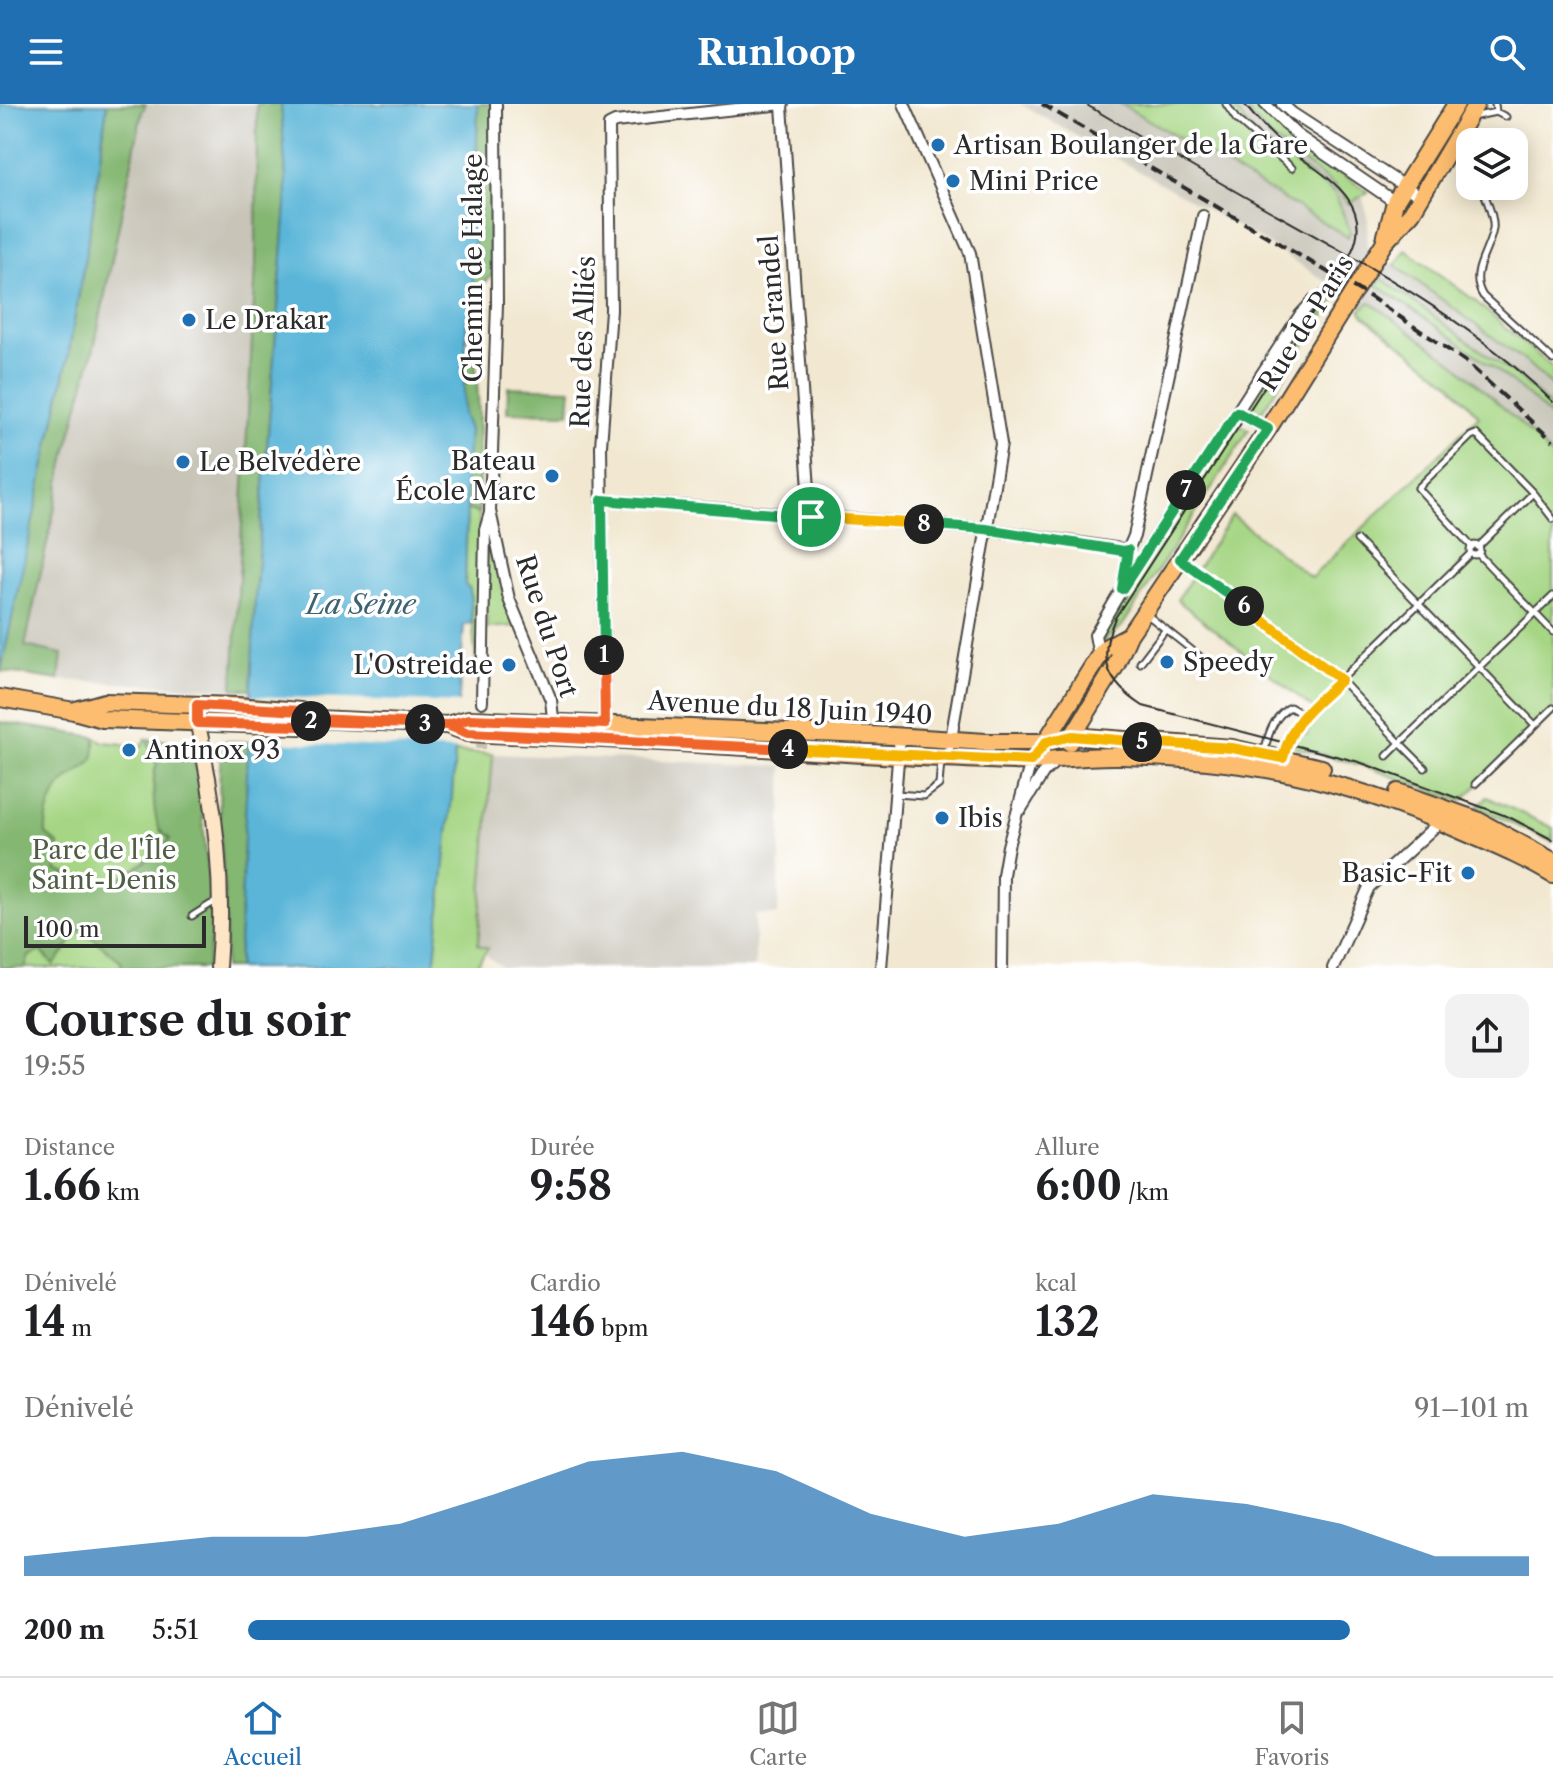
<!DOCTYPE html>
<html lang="fr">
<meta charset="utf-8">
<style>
:root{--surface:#fff;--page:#f2f2f2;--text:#202124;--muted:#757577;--line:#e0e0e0;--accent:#1f6fb2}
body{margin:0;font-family:"Libre Caslon Text",serif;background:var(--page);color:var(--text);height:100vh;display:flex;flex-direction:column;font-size:30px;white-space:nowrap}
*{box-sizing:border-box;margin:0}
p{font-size:26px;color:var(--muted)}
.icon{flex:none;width:44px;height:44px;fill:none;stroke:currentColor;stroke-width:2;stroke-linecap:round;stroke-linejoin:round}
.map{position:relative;height:864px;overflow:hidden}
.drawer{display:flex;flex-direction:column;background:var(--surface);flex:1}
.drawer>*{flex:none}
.controls{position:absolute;left:1456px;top:24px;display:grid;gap:16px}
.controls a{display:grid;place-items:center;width:72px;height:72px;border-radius:16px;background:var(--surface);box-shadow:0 4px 20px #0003;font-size:40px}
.scale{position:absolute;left:24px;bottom:20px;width:182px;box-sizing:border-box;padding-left:8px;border:4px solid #2b2b2b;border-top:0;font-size:22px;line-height:28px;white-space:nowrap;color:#2b2b2b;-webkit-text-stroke:6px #fff;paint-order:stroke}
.pin{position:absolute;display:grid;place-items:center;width:68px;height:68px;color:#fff;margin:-34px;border:4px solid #fff;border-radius:50%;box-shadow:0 2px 8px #0007}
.km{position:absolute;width:40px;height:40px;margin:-20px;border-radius:50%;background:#222;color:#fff;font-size:22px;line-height:40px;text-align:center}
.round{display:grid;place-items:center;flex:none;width:84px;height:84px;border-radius:16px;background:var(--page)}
.summary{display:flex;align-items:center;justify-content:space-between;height:136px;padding:0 24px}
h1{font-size:44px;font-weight:700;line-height:60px}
.metrics{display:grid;grid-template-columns:repeat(3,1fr);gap:12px;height:136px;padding:8px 24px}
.metrics div{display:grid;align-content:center}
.metrics b{font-size:40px;font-weight:700}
.metrics small{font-size:22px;font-weight:400}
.metrics p{font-size:22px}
.chart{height:224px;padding:16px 24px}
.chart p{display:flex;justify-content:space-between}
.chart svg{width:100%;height:144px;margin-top:8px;fill:var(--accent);opacity:.7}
ul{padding:0 24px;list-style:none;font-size:26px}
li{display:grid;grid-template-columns:128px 96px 1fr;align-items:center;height:60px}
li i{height:20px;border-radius:10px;background:var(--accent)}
header{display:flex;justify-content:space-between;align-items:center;height:104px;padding:0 24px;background:var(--accent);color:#fff;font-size:36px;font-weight:700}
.menu{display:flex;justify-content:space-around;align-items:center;height:112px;border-top:2px solid var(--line);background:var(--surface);font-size:22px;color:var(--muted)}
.menu a{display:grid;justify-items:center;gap:4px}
.menu .on{color:var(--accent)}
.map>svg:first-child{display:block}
</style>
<header><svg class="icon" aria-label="menu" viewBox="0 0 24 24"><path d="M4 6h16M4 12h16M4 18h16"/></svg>Runloop<svg class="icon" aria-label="search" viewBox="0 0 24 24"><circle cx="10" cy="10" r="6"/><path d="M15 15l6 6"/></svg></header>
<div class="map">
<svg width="1553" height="864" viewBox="0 0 1553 864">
<rect width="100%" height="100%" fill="#fff"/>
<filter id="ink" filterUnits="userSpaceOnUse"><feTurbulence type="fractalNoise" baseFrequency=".0125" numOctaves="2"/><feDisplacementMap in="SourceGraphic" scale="16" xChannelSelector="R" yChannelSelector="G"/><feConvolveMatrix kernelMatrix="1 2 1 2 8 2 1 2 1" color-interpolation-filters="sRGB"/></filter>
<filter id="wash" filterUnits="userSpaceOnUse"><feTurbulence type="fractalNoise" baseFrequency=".006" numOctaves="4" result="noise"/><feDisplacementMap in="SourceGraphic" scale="32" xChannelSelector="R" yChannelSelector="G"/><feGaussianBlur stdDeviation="1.8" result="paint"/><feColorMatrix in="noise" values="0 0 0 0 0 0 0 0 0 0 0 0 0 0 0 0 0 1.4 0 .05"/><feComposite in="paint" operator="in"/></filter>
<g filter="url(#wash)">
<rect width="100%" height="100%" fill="#f2e8d1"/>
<path fill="#c8c4b8" d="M146 0H257L256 160 233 585 59 576 62 550 25 542 67 346 95 239 142 8Z
M1020 0H1258L1273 19 1354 79 1363 95 1368 113 1367 144 1394 161 1406 146 1474 196 1553 264V354L1524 323 1459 263 1268 140Z
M493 650 783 662 778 811 755 810V864H503L487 852V844L478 842Z"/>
<path fill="#a6d684" stroke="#688058" stroke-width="2" d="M1121 0H1230L1257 33 1335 89 1350 127 1348 133Z
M1241 0H1257L1287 31 1368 88 1349 100 1336 83 1269 32Z
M1406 146 1474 196 1553 264V283L1525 257 1395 161Z
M1381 174 1523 277 1553 305V315C1500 263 1437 223 1377 181Z
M1325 185 1337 192 1262 307 1255 308 1249 302 1253 295 1251 293Z
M1370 198 1459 263 1524 323 1553 354V611L1461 697 1364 662 1291 642 1298 630 1307 631 1315 606 1177 496 1232 411 1311 474 1479 312 1450 279 1364 212 1360 206Z
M1241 321 1249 326 1122 522 1102 539 1109 518 1193 387 1195 383 1193 381 1220 341 1223 342 1236 323Z
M467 405 479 410 481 497 477 573 470 485 465 482Z
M491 445 515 522 487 524 486 448Z
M0 618 95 633 104 638 142 642 146 635 178 638 188 649 207 864H0Z
M455 648 493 650 478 841 488 844 475 864H434Z
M1487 693 1553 724V738L1477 703Z"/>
<path fill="#84b772" stroke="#58714e" stroke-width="2" d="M107 0H146L142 8 95 239 67 346 25 542 62 550 59 576 0 567 68 253 92 113Z
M257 0H281L287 89 255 496 252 585H233L256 161Z
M478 0H493L495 168 479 185 489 204H472Z
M466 246H475L479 309V410L467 405 465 385 469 326 463 310Z
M508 283 571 285 569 309 507 308Z
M0 618 95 633C97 666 85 659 66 677 52 689 45 712 46 730L59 741 56 766C115 789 127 774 170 735 167 732 162 730 160 726 153 713 151 673 157 660L146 635 178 638 188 649 198 667 213 820 207 864H122L121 857 81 825 54 861 41 847 29 852 25 864H0Z
M226 637 249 638 238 864H224C230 789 213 714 222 639Z"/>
<path fill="#5ab5d8" stroke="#427082" stroke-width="2" d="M0 0H107L92 113 68 253 0 570Z
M281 0H478L472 204 467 216 463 310 469 326 465 385 467 405 465 481 470 485 472 519 464 521 452 692 434 864H238L255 496 287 89Z"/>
<path fill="#f2e8d1" d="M247 592 463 599 459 646 245 637Z"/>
</g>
<g filter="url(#ink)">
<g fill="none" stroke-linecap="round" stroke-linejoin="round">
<path stroke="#cac2b0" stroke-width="10" stroke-dasharray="10 5" stroke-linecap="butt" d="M481 645 482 598"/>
<g stroke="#494744" stroke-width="9">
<path id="lane" d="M1226 0 1236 15 1292 64
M1495 0 1496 8
M1472 13 1496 8 1506 13
M1457 37 1470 48
M1482 82C1485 94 1495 113 1493 125 1489 149 1468 169 1483 192L1553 256
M1533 389 1553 415
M1357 436 1535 621
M1470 446a5 5 0 1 1 10 0a5 5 0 1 1-10 0Z
M1472 443 1418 384 1471 332 1476 330 1533 389 1478 443
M1478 450 1553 528
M1184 458 1341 576 1400 639 1553 492
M1145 509 1203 555
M1140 559 1166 525
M1302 610 1312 604 1471 449
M1265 646C1268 629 1274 612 1290 603L1302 610 1289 633 1283 653
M1387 652 1400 639 1425 664
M1475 680 1553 604
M896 690 924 692 939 681 941 657
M192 812 211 800 220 797"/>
</g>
<g stroke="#494744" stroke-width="14">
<path id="street" d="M496 0 497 200 490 407 509 495 551 596 554 623
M904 0 970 149 1001 340 950 641
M1265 0 1297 31 1395 98
M1282 0 1292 9 1421 93
M782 2 811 413
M1237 308 1300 211 1313 197
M602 396 986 425 1128 446
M1124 481 1237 308 1268 325
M1099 552 1095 531 1122 485 1128 446 1134 432 1203 112
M482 598 485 426 490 409
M605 626 601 342 611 206 609 21 615 18 783 0
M1021 705 1044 668 1056 657
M881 864 900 632
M1002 864 1003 771 1008 742 1031 657
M1333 864 1369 783 1441 717"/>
</g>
<g stroke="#494744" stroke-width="18">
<path id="secondary" d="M197 619C203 637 204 656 208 674 219 737 223 800 218 864"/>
</g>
<g stroke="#494744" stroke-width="20">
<path id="primary" d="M1384 139 1395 98 1456 0
M0 594 74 607 103 615 300 622 316 615 447 621
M76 606 105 598 238 602 300 607 316 615
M513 617 893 632 986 638H1046L1072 632 1232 644 1322 664
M513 631C664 636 814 649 965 655 987 656 1010 658 1032 657 1062 655 1092 651 1122 652 1249 655 1339 673 1455 724 1489 739 1522 752 1553 771
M1069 638 1116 561 1129 531 1268 325 1384 139 1412 108 1476 0
M1043 642 1099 552 1105 544 1129 531
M1398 688 1477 716 1553 757"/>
</g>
<use href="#lane" stroke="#fff" stroke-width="5"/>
<use href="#street" stroke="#fff" stroke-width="10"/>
<use href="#secondary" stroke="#fee5c5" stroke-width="14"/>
<use href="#primary" stroke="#fcbd6f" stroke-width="16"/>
<path stroke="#2b2b2b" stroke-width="2" d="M1085 0C1146 36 1208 72 1270 107 1368 161 1473 218 1553 298
M1244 0C1257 16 1271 31 1287 44 1321 70 1377 97 1351 149L1115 514C1097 555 1106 578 1143 602L1359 658 1509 713 1553 736"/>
<path stroke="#2b2b2b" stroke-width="4" stroke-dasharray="12 6" stroke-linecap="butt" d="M1042 0 1372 194 1465 257 1553 337"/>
<g stroke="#494744" stroke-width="20" stroke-linecap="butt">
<path id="primary-bridge" d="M447 621 468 629 513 631
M447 621 469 615 513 617"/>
</g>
<use href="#primary-bridge" stroke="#fcbd6f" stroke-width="16"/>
</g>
</g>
<g fill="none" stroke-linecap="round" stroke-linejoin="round" filter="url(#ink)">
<g stroke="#fff" stroke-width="16">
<path id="split-1" d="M604 551 602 396 811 413"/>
</g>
<g stroke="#fff" stroke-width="16">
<path id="split-2" d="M311 617 447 621 469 615 605 620 604 551"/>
</g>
<g stroke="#fff" stroke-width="16">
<path id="split-3" d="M311 617 300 622 197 619V601L300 607 316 615 425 620"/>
</g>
<g stroke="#fff" stroke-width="16">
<path id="split-4" d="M425 620 447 621 468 629 788 645"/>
</g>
<g stroke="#fff" stroke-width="16">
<path id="split-5" d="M788 645 1031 657 1046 638 1072 632 1142 638"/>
</g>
<g stroke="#fff" stroke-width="16">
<path id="split-6" d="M1142 638 1232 644 1283 654C1292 615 1313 603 1341 576L1244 502"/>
</g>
<g stroke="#fff" stroke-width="16">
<path id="split-7" d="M1186 386 1237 308 1268 325 1180 455 1244 502"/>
</g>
<g stroke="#fff" stroke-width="16">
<path id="split-8" d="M924 420 986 425 1123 447 1128 446 1122 485 1186 386"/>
</g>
<g stroke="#fff" stroke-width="16">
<path id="split-9" d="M811 413 924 420"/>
</g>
<use href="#split-1" stroke="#22a559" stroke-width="10"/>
<use href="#split-2" stroke="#f0652b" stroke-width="10"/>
<use href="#split-3" stroke="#f0652b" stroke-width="10"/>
<use href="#split-4" stroke="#f0652b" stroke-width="10"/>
<use href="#split-5" stroke="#f5b400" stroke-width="10"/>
<use href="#split-6" stroke="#f5b400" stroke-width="10"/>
<use href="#split-7" stroke="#22a559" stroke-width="10"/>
<use href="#split-8" stroke="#22a559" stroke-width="10"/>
<use href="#split-9" stroke="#f5b400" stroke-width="10"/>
</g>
<g fill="#1f6fb2" stroke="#fff" stroke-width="3">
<circle cx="938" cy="41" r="8"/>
<circle cx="953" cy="77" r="8"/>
<circle cx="189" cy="216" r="8"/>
<circle cx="183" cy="358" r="8"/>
<circle cx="552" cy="372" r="8"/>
<circle cx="1167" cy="558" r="8"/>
<circle cx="509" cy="561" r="8"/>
<circle cx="129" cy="646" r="8"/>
<circle cx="942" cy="714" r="8"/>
<circle cx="1468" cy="769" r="8"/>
</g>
<g text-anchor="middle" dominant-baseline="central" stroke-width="7" stroke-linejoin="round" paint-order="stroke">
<g font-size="26" fill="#2b2b2b" stroke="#fff" text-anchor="start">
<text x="954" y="41">Artisan Boulanger de la Gare</text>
<text x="969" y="77">Mini Price</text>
<text x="205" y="216">Le Drakar</text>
<text x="536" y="357" text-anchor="end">Bateau<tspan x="536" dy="30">École Marc</tspan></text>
<text x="199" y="358">Le Belvédère</text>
<text x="1183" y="558">Speedy</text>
<text x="493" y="561" text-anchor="end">L'Ostreidae</text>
<text x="145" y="646">Antinox 93</text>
<text x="958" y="714">Ibis</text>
<text x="1452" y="769" text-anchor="end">Basic-Fit</text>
</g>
<g font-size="26" fill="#2b2b2b" stroke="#fff">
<text transform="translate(473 164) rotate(-90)">Chemin de Halage</text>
<text transform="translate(774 209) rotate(-94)">Rue Grandel</text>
<text transform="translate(1306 219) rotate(-58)">Rue de Paris</text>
<text transform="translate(583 238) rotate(-88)">Rue des Alliés</text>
<text transform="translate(547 522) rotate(72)">Rue du Port</text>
<text transform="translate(790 604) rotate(3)">Avenue du 18 Juin 1940</text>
</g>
<g font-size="26" fill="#505e46" stroke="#fff">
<text x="104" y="746">Parc de l'Île<tspan x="104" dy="30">Saint-Denis</tspan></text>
</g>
<g font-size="28" font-style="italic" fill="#3e6270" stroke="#fff">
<text x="361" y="500">La Seine</text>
</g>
</g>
</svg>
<div class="controls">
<a><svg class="icon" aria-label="layers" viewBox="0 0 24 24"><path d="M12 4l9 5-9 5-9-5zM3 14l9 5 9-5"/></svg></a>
</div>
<div class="scale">100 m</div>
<div class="pin" style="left:811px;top:413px;background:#1e9e55"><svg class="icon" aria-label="arrive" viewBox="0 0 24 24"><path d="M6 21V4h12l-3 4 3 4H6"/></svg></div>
<b class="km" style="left:604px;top:551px">1</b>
<b class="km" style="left:311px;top:617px">2</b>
<b class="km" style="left:425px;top:620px">3</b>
<b class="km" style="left:788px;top:645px">4</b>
<b class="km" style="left:1142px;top:638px">5</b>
<b class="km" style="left:1244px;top:502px">6</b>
<b class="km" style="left:1186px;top:386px">7</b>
<b class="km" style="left:924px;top:420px">8</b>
</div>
<section class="drawer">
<div class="summary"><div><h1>Course du soir</h1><p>19:55</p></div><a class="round"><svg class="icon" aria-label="share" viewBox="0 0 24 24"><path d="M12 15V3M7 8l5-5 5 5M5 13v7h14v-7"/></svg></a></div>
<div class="metrics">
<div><p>Distance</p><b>1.66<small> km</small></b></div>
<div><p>Durée</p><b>9:58</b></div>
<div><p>Allure</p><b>6:00<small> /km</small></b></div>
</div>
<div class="metrics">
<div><p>Dénivelé</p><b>14<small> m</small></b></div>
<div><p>Cardio</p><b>146<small> bpm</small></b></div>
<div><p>kcal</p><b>132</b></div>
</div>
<div class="chart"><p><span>Dénivelé</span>91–101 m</p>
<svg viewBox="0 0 160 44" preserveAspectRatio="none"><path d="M0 44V38L10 35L20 32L30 32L40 28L50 19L60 9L70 6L80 12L90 25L100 32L110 28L120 19L130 22L140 28L150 38L160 38V44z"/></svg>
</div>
<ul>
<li><b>200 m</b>5:51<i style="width:86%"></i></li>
</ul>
</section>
<nav class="menu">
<a class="on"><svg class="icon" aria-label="home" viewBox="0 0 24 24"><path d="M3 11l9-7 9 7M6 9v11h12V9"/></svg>Accueil</a>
<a><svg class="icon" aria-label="map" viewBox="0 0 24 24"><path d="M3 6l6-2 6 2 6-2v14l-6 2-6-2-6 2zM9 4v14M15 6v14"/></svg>Carte</a>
<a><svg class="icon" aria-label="saved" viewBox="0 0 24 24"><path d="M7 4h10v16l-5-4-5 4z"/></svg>Favoris</a>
</nav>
